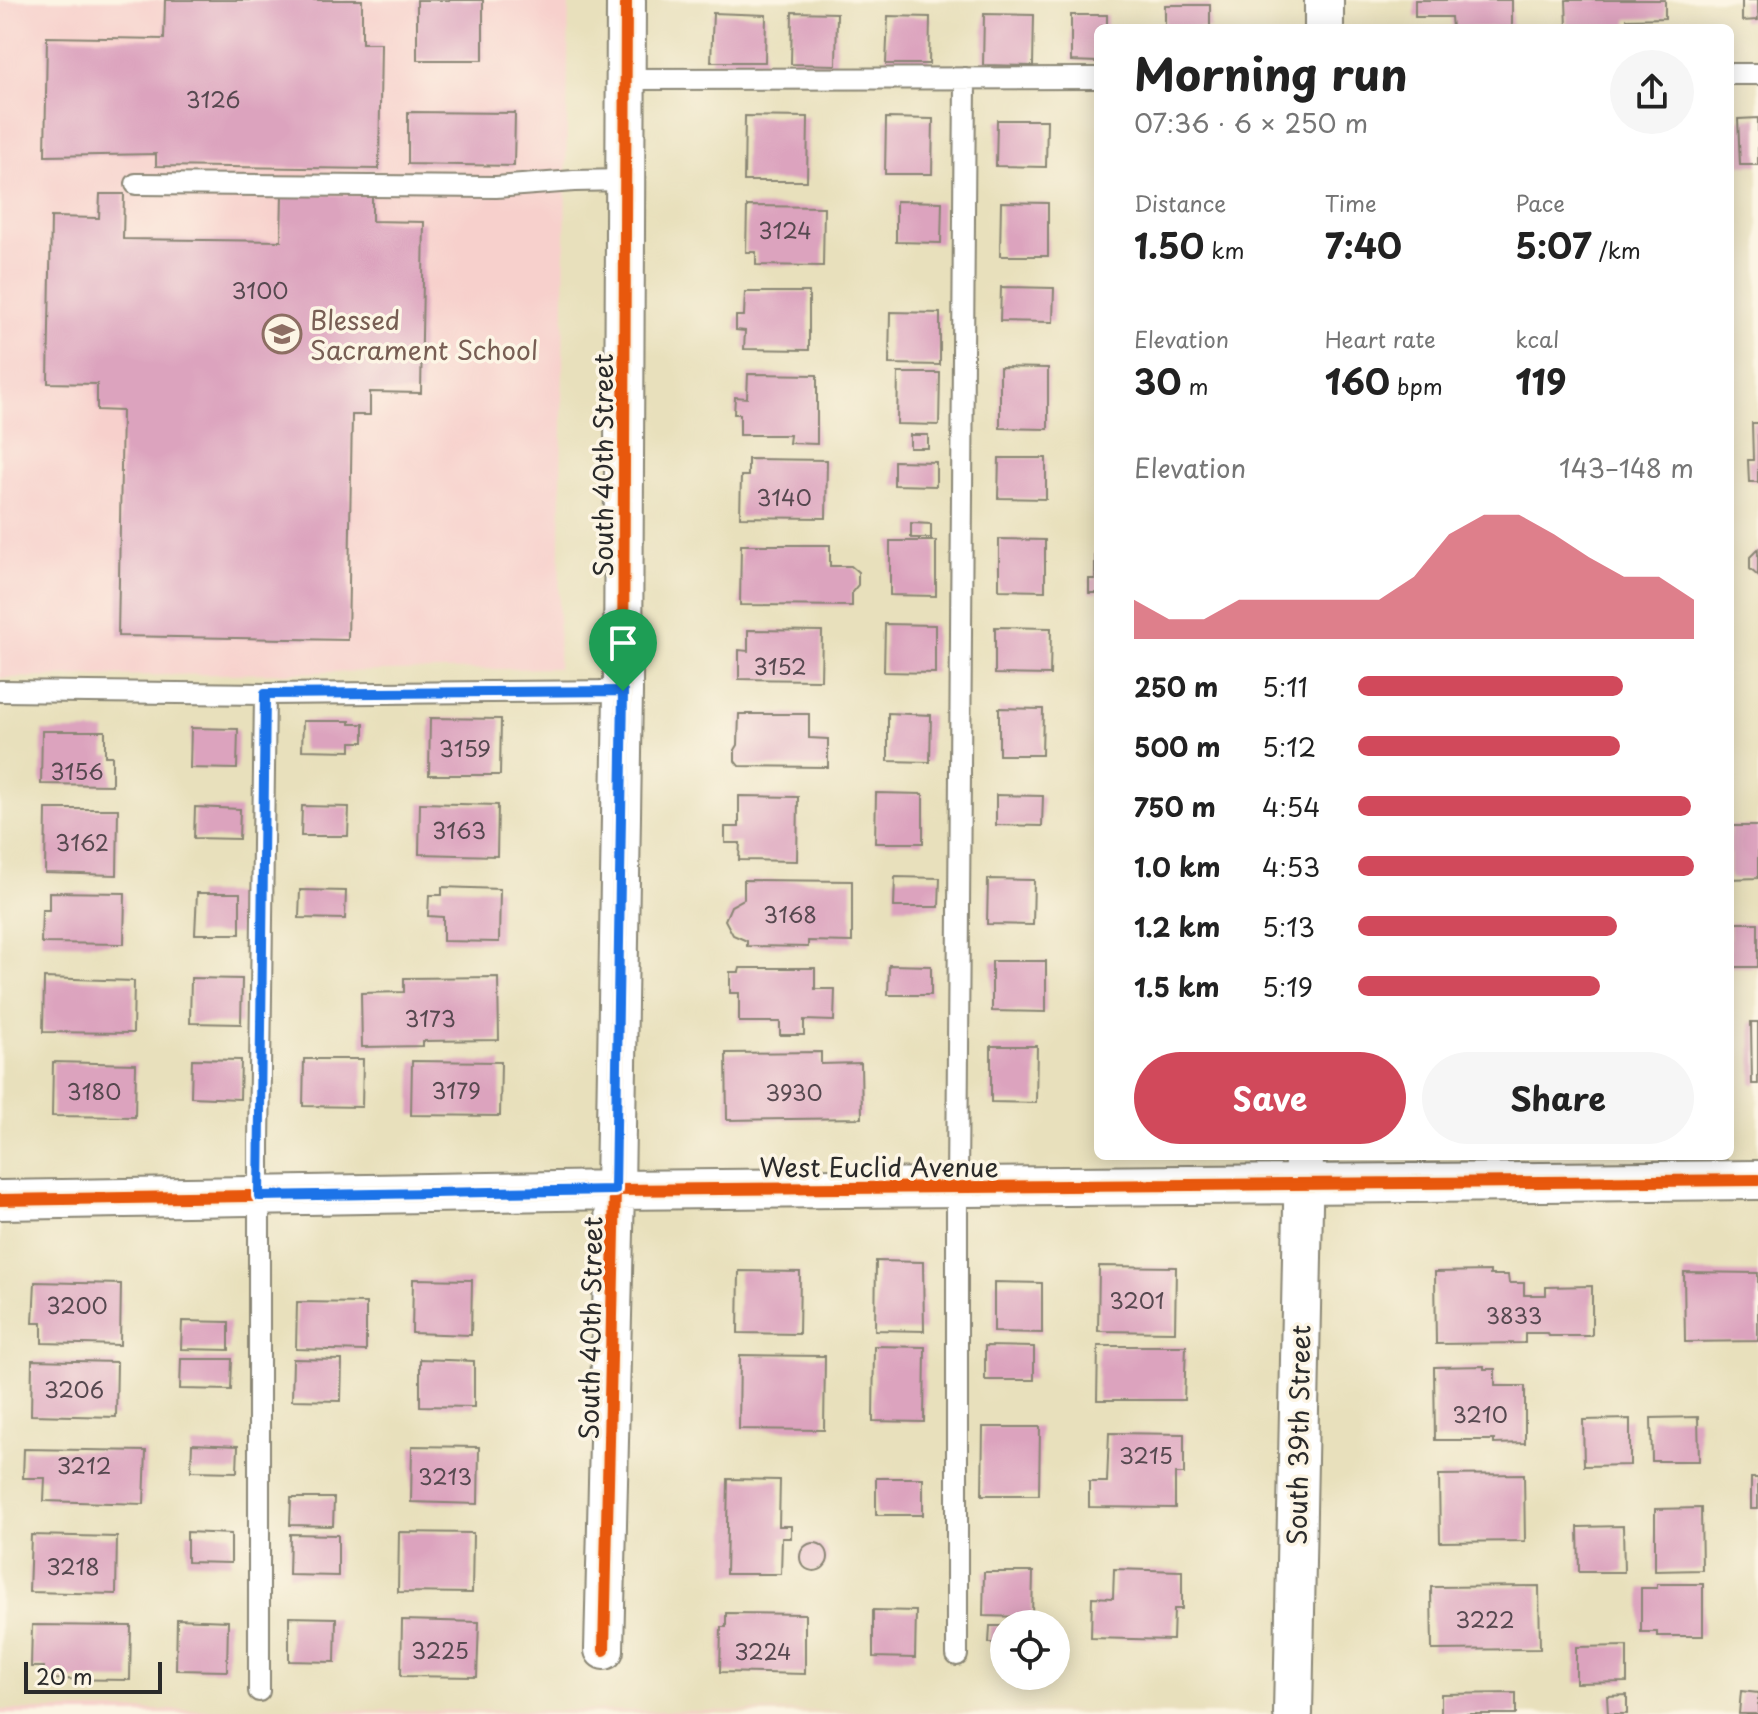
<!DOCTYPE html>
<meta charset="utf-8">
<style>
:root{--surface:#fff;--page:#f6f6f6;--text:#222;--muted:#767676;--accent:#d1495b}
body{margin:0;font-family:"Playpen Sans",sans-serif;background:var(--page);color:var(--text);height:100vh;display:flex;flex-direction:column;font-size:30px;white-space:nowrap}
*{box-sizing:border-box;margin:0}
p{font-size:26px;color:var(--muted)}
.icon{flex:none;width:44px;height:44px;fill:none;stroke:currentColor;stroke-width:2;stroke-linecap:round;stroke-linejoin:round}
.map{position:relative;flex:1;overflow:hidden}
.side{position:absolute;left:1094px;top:24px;width:640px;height:1136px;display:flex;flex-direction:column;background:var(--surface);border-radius:12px;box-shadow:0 4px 20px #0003}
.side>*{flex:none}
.fabs{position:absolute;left:990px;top:1610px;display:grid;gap:16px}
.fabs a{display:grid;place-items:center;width:80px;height:80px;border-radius:50%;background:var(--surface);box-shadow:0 4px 20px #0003;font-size:40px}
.scale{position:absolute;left:24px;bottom:20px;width:138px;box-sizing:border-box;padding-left:8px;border:4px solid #2b2b2b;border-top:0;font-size:22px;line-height:28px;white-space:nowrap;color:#2b2b2b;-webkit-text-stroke:6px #fcf5e5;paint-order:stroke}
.pin{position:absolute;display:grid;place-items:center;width:68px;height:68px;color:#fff;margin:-82px -34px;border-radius:50% 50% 50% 0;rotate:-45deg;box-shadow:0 0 8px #0007}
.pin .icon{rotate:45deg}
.round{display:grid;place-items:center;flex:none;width:84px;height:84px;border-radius:42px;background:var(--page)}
.head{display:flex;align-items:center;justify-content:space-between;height:136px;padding:0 40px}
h1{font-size:44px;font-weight:700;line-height:60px}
.metrics{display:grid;grid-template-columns:repeat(3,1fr);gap:12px;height:136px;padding:8px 40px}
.metrics div{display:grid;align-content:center}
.metrics b{font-size:34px;font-weight:700}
.metrics small{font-size:22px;font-weight:400}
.metrics p{font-size:22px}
.chart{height:224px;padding:16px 40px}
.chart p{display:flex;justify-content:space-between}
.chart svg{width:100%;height:144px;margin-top:8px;fill:var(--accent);opacity:.7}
.cta{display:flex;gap:16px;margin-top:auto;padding:16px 40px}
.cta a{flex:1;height:92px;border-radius:48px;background:var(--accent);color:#fff;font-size:32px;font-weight:700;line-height:92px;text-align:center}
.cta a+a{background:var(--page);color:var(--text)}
ul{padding:0 40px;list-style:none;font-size:26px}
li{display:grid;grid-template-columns:128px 96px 1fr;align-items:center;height:60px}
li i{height:20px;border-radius:10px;background:var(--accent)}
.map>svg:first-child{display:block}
</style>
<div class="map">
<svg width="1758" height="1714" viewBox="0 0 1758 1714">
<rect width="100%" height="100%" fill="#fcf5e5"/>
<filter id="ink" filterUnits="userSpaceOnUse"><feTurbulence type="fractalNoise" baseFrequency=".0125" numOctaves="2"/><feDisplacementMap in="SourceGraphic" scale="16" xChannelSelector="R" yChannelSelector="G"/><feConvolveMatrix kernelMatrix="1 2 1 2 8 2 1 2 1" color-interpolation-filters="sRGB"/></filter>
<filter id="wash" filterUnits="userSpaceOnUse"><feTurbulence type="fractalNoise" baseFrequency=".006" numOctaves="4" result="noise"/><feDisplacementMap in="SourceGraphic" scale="32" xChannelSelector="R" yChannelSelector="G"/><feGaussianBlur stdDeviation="1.8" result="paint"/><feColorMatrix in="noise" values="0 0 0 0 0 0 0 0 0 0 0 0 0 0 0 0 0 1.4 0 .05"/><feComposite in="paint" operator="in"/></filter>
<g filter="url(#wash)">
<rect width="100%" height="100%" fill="#e8e0bc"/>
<path fill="#f7d0cc" d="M0 0H569L558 668 0 678Z
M0 1710 1257 1712 0 1714Z"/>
<g id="blocks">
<path fill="#dca3be" d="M165 0H362V43H381L379 169 156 166V154L45 156 47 37 164 39Z
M417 0H483V60H417Z
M1415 0H1512V27L1452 28 1451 17H1415Z
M1566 0H1665V18L1627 19V28H1567Z
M1742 0H1758V20L1742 21Z
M1165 5H1210V28H1165Z
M792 12 837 13 836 65 791 64Z
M713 13 766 15 765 62H711Z
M984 14 1034 15 1033 66 983 65Z
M1071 15H1107V28H1098V62L1071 61Z
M888 16 930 17 929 64H886Z
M408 112 515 113 514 166 408 164Z
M745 116 808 117 807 181H744Z
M886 118 933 119 932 174H885Z
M1758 118V165H1740L1738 119Z
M997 120H1047L1046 167 996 166Z
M100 194H124L123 239 281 241 282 194 372 195V221L424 222 421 393 370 392V415H352L348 640 118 636 122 411 97 410V384L48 383 51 217 99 218Z
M896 201 942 202 941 243 896 242Z
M1001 202 1048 203V256H1000Z
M747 206 824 207 823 266 756 265V252H746Z
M1001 287 1054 288 1053 322 1000 321Z
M745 292H809V350L744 349 745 331 736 330V316H744Z
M890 312 940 313V365L889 364Z
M1000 367 1048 368V429L1000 428Z
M898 373H940L939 425 897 424Z
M748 374 817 375V444L789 443 790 435H740V414H734L735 397 747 398Z
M1752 423H1758V482H1749L1748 460H1753Z
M910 435H928V448H910Z
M999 458H1046V499L998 498Z
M748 459 827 460 826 518 740 517 741 476H748Z
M894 461 936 462V486L894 485Z
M911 523 931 524V538H911Z
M999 539 1045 540V591L999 590Z
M890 541H936V596L890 595Z
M741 545H830V566H851L858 572V585L852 592V606L740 605Z
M1758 549V576L1750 569V557Z
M1095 553H1098V593H1089V579H1095Z
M885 624 935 625V673L884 672Z
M995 627 1051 628 1050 675 995 674Z
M748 630 822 631 821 680 739 679V650L748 651Z
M999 708 1043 709 1042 755H999Z
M888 713 931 715 930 762 888 761Z
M739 714H809V738L828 739V767L739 766 735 761V750L738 745Z
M430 718 501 719 500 775H429Z
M303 721H350V724H364V742H351V751L302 750Z
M191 728 238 729 237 769 190 768Z
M42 731H105V756H112V785L41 784Z
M876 793 923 794V843H875Z
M996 795 1043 796 1042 826 996 825Z
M739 796 798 797 797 861 739 860 740 843H725V827H739Z
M420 803 498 805 497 856 419 854Z
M302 806 349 807 348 836H301Z
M195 807 240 809 239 839 194 838Z
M46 809H118L117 875 45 873Z
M1730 826H1758V878L1730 879Z
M895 877 940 878 939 907H894Z
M988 879 1034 880 1033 925 987 924Z
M744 880 852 881V942L808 941V947L747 946V941L733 935 725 920 731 906 744 899Z
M442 887 500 889 499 942 443 941V917L428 916 429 895H442Z
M300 890 346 891 345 919 299 918Z
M49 892 125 893 124 944 41 943 42 910H49Z
M197 893H240V934H195Z
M1730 923H1758V967H1730Z
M992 961H1046V1012L992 1011Z
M889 965 931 966V995H888Z
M740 968H815V989H835L834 1021 804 1020V1035H780V1022H739V993H730V972H739Z
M498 977 499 1040 423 1041V1046L362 1047 361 993 404 992V978Z
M44 978 134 981 133 1033 43 1032Z
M191 978 242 979 241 1024 190 1023Z
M1751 1022H1758V1084H1752Z
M991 1046H1037L1036 1103 991 1102Z
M821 1052V1064L861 1063 862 1118 727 1120 726 1053Z
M192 1059 241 1060 240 1099 191 1097Z
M304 1059H363L362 1107 303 1106Z
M412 1061 501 1062 500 1116 411 1115Z
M53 1062 136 1064 135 1117 52 1116Z
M876 1261 923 1262 924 1331 875 1330Z
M1099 1266 1176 1267 1175 1332 1098 1331Z
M739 1271 800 1272 799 1334 738 1333Z
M1490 1271V1275H1508L1509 1283H1524V1295H1546V1287L1592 1286V1336H1549L1548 1333H1525V1343L1436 1344 1435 1272Z
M1684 1272 1758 1273V1341L1685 1342Z
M413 1279 472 1280 471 1335 412 1333Z
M35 1282 121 1284 120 1345 42 1343V1323H33Z
M994 1282 1042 1283V1333L994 1332Z
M297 1302 366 1303V1351L296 1349Z
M182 1321 229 1322V1350L181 1349Z
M874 1346 925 1347 924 1422 873 1421Z
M985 1346 1034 1347V1380H985Z
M1098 1346H1186L1184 1400H1097Z
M740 1355 825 1356 824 1430 739 1429Z
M181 1359H232L231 1390 180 1389Z
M293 1359 342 1360 341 1401 292 1400Z
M420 1359 474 1361V1407L420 1406Z
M32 1360 117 1362 116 1417 31 1415Z
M1484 1366V1369H1495V1386H1525V1443L1494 1444V1440H1435L1434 1367Z
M1698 1417 1699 1461H1652L1651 1418Z
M1630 1419V1465L1584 1466 1583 1420Z
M983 1427H1040L1039 1495H982Z
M1109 1433 1184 1434V1474H1175V1508L1089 1507V1482H1107Z
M192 1444 238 1446 237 1472 191 1471Z
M412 1446 479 1447 478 1504 411 1502Z
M24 1449 146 1451 144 1504 44 1501 45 1478H23Z
M1524 1474 1525 1541 1440 1542 1439 1475Z
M876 1478H923V1515H876Z
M1751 1478H1758V1509H1751Z
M728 1479 780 1480 779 1526H791V1538H782L781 1574H726Z
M291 1498H334L333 1526 290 1525Z
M1701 1508 1702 1570 1655 1571V1509Z
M1623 1526 1624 1572H1579L1578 1527Z
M187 1532 231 1534V1563L187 1562Z
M399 1532 473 1533 472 1593 398 1592Z
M290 1534 338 1535V1576L289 1575Z
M31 1535 117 1537 116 1594 29 1592Z
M800 1557a14 14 0 1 1 28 0a14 14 0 1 1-28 0Z
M1114 1569 1182 1571V1609H1174L1173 1640 1091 1638 1092 1597 1113 1598Z
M984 1572H1033L1032 1617 983 1616Z
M1657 1584H1703V1636H1657V1632H1641V1588H1657Z
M1539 1586 1540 1649 1432 1650 1431 1587Z
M873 1610 916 1611 915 1658 873 1657Z
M726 1613 805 1614V1674L720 1672 721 1627H726Z
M289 1617 336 1618 335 1662 289 1661Z
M177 1619 228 1621 227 1671 176 1670Z
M402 1620 479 1622 477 1677 401 1676Z
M32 1625 131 1626 130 1680 44 1679V1667H31Z
M990 1626H1004V1643H989Z
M1627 1646V1682L1576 1683V1647Z
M1741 1691 1758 1693V1714H1739Z
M1516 1693V1714H1441V1694Z
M1627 1695V1714H1608L1607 1696Z"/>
</g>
</g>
<g filter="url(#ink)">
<use href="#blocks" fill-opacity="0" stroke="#8a8674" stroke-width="2"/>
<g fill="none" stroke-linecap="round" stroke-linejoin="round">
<g stroke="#8a8674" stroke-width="24">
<path id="lane" d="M1730 74H1758
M625 79 1098 78
M136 184 496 187 574 181 624 180
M0 691 265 694 623 691
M957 1655V1188L965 78
M259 1691V1145L265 694"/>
</g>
<g stroke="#8a8674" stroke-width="42">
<path id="street" d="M1324 28V0
M0 1200 615 1190 1758 1180
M604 1650 615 1190 623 691 626 0
M1293 1714 1304 1156"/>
</g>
<use href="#lane" stroke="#fff" stroke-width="20"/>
<use href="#street" stroke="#fff" stroke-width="38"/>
<g stroke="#fcf5e5" stroke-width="17">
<path id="cycleway" d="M0 1200 615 1190 1758 1180
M604 1650 615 1190 623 691 626 0"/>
</g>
<use href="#cycleway" stroke="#e8590c" stroke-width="12"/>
</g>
</g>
<g fill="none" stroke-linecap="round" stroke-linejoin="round" filter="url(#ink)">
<g stroke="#fff" stroke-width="16">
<path id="route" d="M623 691 615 1190 259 1196 265 694Z"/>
</g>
<use href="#route" stroke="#1a73e8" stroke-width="10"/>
</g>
<defs>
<g id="school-ring" transform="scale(2)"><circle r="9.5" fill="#fcf5e5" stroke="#8d6e63" stroke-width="1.5"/><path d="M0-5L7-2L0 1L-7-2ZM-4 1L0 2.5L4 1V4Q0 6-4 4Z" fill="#8d6e63"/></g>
</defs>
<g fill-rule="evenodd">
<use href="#school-ring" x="282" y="334"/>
</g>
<g text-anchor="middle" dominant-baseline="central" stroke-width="7" stroke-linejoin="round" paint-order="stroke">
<g font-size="22" fill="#574950">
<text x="213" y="98">3126</text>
<text x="785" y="229">3124</text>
<text x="260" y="289">3100</text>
<text x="784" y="496">3140</text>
<text x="780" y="665">3152</text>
<text x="465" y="747">3159</text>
<text x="77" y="770">3156</text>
<text x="459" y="829">3163</text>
<text x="82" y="841">3162</text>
<text x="790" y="913">3168</text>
<text x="430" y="1017">3173</text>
<text x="456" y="1089">3179</text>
<text x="94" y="1090">3180</text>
<text x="794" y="1091">3930</text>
<text x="1137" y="1299">3201</text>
<text x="77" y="1304">3200</text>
<text x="1514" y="1314">3833</text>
<text x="74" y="1388">3206</text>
<text x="1480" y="1413">3210</text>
<text x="1146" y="1454">3215</text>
<text x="84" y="1464">3212</text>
<text x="445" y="1475">3213</text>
<text x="73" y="1565">3218</text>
<text x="1485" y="1618">3222</text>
<text x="440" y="1649">3225</text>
<text x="763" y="1650">3224</text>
</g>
<g font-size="26" fill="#785e54" stroke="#fcf5e5" text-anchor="start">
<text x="310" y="319">Blessed<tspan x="310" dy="30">Sacrament School</tspan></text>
</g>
<g font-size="26" fill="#2b2b2b" stroke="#fcf5e5">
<text transform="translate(602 465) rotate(-90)">South 40th Street</text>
<text x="879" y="1166">West Euclid Avenue</text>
<text transform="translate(590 1328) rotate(-89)">South 40th Street</text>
<text transform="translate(1298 1435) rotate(-89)">South 39th Street</text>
</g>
</g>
</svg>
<div class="fabs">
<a><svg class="icon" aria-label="locate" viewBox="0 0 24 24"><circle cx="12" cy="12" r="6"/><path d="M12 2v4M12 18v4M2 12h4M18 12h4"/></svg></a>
</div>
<div class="scale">20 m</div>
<div class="pin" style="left:623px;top:691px;background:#1e9e55"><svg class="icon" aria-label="arrive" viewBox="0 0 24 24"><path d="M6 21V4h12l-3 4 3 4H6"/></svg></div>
<section class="side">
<div class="head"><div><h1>Morning run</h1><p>07:36 · 6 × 250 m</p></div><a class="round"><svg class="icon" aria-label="share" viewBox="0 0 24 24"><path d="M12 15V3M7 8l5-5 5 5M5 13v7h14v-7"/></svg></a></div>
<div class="metrics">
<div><p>Distance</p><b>1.50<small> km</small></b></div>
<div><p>Time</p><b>7:40</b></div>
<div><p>Pace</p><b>5:07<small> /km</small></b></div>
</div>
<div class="metrics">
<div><p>Elevation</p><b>30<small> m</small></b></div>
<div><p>Heart rate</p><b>160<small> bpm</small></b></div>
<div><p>kcal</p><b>119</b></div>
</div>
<div class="chart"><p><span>Elevation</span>143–148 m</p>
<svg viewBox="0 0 160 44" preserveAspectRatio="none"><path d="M0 44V32L10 38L20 38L30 32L40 32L50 32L60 32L70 32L80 25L90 12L100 6L110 6L120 12L130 19L140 25L150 25L160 32V44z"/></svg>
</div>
<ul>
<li><b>250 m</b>5:11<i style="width:79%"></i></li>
<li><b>500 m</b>5:12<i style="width:78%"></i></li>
<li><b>750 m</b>4:54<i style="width:99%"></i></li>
<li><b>1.0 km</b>4:53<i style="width:100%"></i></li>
<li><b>1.2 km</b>5:13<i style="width:77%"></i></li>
<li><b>1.5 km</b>5:19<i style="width:72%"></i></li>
</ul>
<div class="cta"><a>Save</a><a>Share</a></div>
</section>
</div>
